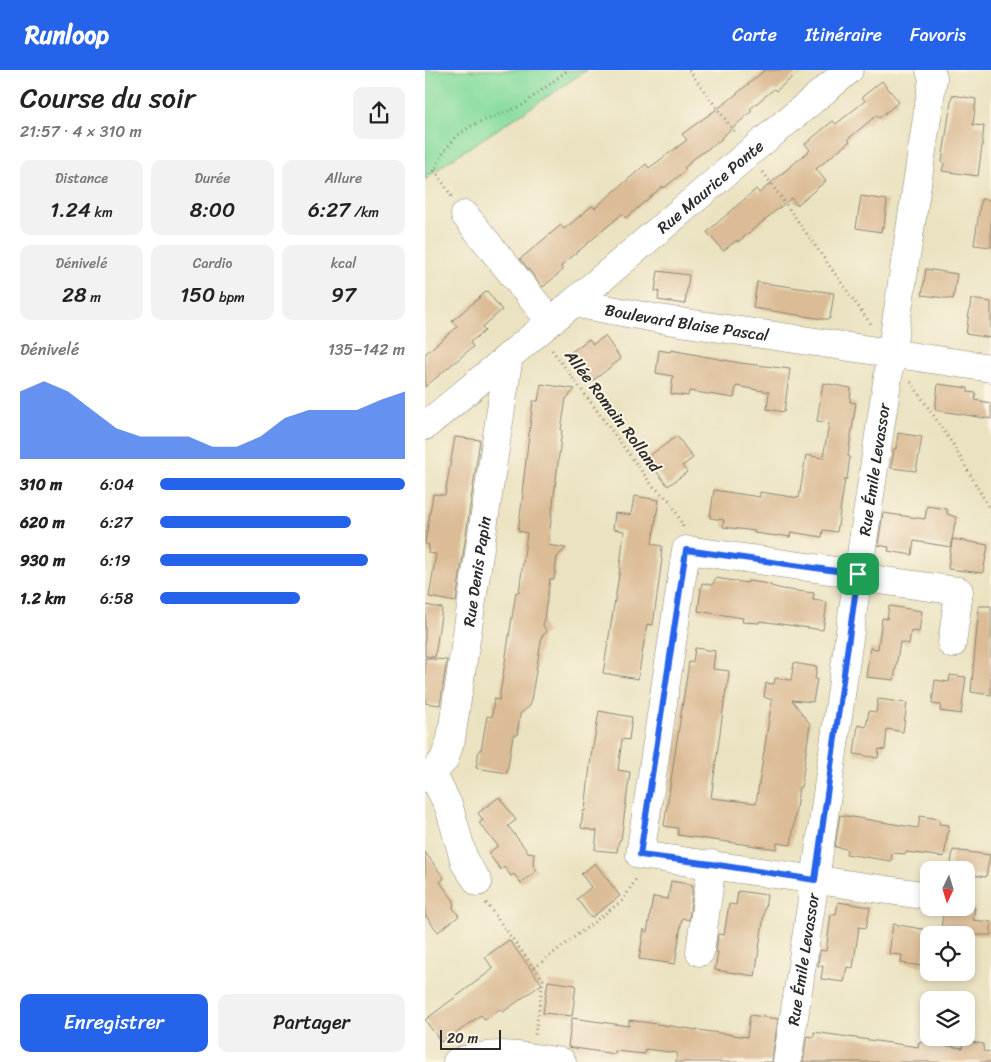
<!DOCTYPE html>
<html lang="fr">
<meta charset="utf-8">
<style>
:root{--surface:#fff;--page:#f2f2f2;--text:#222;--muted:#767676;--accent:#2563eb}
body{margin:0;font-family:Sriracha,sans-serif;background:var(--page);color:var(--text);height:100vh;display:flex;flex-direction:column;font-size:19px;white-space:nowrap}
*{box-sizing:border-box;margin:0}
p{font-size:16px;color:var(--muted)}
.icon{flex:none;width:28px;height:28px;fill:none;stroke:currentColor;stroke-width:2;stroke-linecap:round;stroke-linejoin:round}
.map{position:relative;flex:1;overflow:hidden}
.details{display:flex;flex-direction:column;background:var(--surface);width:425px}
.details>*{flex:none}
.needle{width:32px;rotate:184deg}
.tools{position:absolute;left:495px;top:791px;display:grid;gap:10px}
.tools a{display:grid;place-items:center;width:55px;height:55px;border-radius:10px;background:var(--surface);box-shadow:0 2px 8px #0003;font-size:25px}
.scale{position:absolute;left:15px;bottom:12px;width:61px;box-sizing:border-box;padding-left:5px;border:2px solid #2b2b2b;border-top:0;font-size:14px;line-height:18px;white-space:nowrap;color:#2b2b2b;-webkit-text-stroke:4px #fcf5e5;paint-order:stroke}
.pin{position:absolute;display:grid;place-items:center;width:42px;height:42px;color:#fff;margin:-21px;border-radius:10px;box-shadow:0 2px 8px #0006}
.round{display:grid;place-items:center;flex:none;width:52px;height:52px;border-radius:10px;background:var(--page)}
.summary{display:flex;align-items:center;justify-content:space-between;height:85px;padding:0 20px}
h1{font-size:28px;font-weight:600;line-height:38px}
.figures{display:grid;grid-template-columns:repeat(3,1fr);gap:8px;height:85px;padding:5px 20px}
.figures div{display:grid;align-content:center;border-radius:10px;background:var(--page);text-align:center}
.figures b{font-size:21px;font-weight:600}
.figures small{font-size:14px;font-weight:400}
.figures p{font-size:14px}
.chart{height:140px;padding:10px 20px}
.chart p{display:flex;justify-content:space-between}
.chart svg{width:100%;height:90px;margin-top:5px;fill:var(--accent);opacity:.7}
.primary-button{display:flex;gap:10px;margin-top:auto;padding:10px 20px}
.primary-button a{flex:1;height:58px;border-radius:10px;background:var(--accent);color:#fff;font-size:20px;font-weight:600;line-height:58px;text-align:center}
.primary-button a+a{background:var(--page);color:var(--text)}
ul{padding:0 20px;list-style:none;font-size:16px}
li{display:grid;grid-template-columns:80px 60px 1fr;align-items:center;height:38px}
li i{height:12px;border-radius:6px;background:var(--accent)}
header{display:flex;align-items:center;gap:30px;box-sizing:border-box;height:70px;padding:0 25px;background:var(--accent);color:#fff}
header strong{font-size:24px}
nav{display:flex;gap:28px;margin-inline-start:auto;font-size:18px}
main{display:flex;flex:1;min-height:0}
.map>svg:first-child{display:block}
</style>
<header>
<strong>Runloop</strong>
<nav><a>Carte</a><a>Itinéraire</a><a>Favoris</a></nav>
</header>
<main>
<section class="details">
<div class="summary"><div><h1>Course du soir</h1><p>21:57 · 4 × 310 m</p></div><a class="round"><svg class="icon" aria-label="share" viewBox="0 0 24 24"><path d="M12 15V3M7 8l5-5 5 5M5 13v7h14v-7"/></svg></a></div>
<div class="figures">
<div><p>Distance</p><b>1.24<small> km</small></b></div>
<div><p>Durée</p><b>8:00</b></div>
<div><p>Allure</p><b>6:27<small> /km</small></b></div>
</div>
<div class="figures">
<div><p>Dénivelé</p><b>28<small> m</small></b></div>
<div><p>Cardio</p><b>150<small> bpm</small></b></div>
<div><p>kcal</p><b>97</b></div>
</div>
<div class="chart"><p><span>Dénivelé</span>135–142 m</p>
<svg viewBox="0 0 160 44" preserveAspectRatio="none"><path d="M0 44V11L10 6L20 11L30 20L40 29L50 33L60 33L70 33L80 38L90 38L100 33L110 24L120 20L130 20L140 20L150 15L160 11V44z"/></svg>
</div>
<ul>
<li><b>310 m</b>6:04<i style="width:100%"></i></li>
<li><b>620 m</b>6:27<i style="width:78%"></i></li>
<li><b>930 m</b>6:19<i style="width:85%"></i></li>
<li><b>1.2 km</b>6:58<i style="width:57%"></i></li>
</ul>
<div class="primary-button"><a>Enregistrer</a><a>Partager</a></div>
</section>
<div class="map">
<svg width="566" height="992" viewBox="0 0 566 992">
<rect width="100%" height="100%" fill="#fcf5e5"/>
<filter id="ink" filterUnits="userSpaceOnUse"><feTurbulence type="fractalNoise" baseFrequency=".02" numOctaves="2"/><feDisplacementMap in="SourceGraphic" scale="10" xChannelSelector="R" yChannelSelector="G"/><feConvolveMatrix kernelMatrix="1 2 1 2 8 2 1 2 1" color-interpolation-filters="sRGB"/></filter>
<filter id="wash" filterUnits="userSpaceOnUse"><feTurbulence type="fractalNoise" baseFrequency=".0096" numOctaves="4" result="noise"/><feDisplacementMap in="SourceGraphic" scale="20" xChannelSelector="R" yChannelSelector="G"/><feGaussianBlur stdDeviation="1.12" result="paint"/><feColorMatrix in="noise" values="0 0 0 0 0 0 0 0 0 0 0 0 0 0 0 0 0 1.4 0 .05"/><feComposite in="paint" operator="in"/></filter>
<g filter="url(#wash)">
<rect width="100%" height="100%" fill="#eae2c0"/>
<path fill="#89dda0" stroke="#5a8466" d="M0 0H162L108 36 22 92 0 110Z"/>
<g id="blocks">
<path fill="#dbbc96" d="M340 0H376L351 21 349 19 325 39 327 41 296 68 297 69 264 92 265 93 259 98 261 100 239 118 238 116 201 148 197 144 136 196 138 200 118 217 95 189 136 155 139 159 167 136 170 138 221 94 224 98 262 70 257 64 303 31Z
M457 11 474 32 454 48 452 45 423 69 425 71 391 99 401 111 372 135 366 128 313 172 312 170 298 181 282 162 331 119 334 123 385 80 380 74 408 51 411 54 440 31 437 27Z
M527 25 551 29 548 55 559 56 557 76 553 106 517 101 519 93 517 92Z
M436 126 462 130 459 157H457L456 162 431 158Z
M556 129 566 130V177L549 175Z
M501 199 532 204 528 229 497 225Z
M233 201 264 205 260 234 233 230 234 221H230Z
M332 212 409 223 405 249H398L328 238Z
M62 221 77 240 57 257 60 261 45 272 48 277 0 317V284L32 257 27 251Z
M546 229 566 232V268L541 264Z
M180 266 196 289 166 312 145 283 164 269 168 274Z
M234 280 245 282 246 280 315 293 365 299 359 342 342 339 344 322 311 316 309 328 264 321 263 326 246 324 248 306 231 303Z
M398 313 426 318 425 332 431 333 423 386 425 387 422 409H420L412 462 398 460 397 467 366 462 365 467 353 465 352 466 329 463 330 461 298 457 299 450 285 448 289 420 335 427V422L374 428 381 385 398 388 404 353 392 351Z
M116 314 150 319 141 329 136 360H137L123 475 141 478 132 487 129 509H125L118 555 122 562 117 566 105 636 95 644 92 665H88L82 703 51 698 54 680H56L62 646 67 647 69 629 74 630 91 522H94L102 463 93 461 98 424 97 423 108 331H113Z
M513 314 543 318V322L551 323 550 330 566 333V349L510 340Z
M473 363 497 367 491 401 466 398 469 379H471Z
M252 366 268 388 257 396 262 402 243 416 221 388Z
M30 367 55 370 31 532 4 527 11 484 3 483 4 475 0 474 8 424 20 425Z
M209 426 234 430 227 474 237 476 236 488 237 489 228 555 222 554 213 609 178 603 194 505 199 461 188 459 190 443 206 445Z
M502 436 522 439V444L531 447 526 477 489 471 487 485 463 481 464 477 453 475 458 443 500 449Z
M527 469 563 475 558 503 523 499Z
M291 508 322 513 323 511 345 514 346 516 357 519 389 523 388 530 402 532 398 560 335 551 334 553 317 552 318 548 273 541 277 513 287 515Z
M0 535 17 538 10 587 0 586Z
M464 536 497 541 494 562 486 561 484 574 475 572 469 610 441 607 445 578 453 579 457 548 462 549Z
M554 536H566V625L546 622Z
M270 578 290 581 288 599 304 601 302 619H301L286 728 331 733 347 630 339 627 341 613 349 614 350 608 366 610 369 593 392 597 390 609H392L388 632 367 630 385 654 376 718 374 717 366 775 352 773V779L253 765V758L239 756 264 592H268Z
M0 588 22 590 15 635 0 633Z
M525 605 541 607 536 644 515 641 516 635 507 634 510 610 524 612Z
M453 629 482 633 478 662 462 659 460 680 454 679 453 688 429 684 433 655 441 657 444 641 451 642Z
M174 641 207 647 204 670 197 669 193 700 205 702 196 770H194L192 782 170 780 172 761 156 758 158 741H160L167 677H168Z
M74 727 91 750 83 756 103 782 109 783 108 795 112 800 96 813 89 804 86 806 79 797 76 800 63 783 73 776 54 753 58 750 53 743Z
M415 745 493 758 495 746 515 749 514 754 524 755 519 787 481 782V784L467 783 466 791 421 784 422 779 410 777Z
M528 780 565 785 561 807 541 804V800H525Z
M0 782 19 808 15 812 29 831 28 838 34 846 13 862 0 845Z
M170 793 195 826 166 848 152 829 166 817 156 804Z
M246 811 268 815 264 850 257 848 250 894 214 889 219 859 222 863 228 827 243 829Z
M313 821 342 825 330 906 290 900 293 882H291L293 864 299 865 304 834 311 835Z
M413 832 445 837 441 858 434 857 428 898 422 897 419 912 396 909 398 896H393L395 880 401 881 406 844 411 845Z
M519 838H550L548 850 566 852V865H515Z
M468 854 502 860 497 896 476 893 477 885 464 884Z
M84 870 117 914 78 942 75 939 60 950 56 945 26 967 24 966 16 972 0 950 68 899 60 887Z
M123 911 151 915 147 946 118 943Z
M325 945 353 949 347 992H251L252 983 220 979V984L190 981V984L143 977 147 948 204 956V950L322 967Z
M389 962 493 977 494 972 538 978 539 971 559 974 558 981 566 982V992H378L382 966 389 967Z"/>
</g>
</g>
<g filter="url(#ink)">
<use href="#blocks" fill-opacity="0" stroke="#8a8676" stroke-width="1"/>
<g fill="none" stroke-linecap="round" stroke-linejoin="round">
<g stroke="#8a8676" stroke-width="29">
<g id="minor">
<path d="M40 145 125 251"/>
<path id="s1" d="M148 233 324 83 424 0"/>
<path id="s2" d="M0 356 148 233 235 249 566 298"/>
<path d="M7 703 24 737 40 793 53 812"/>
<path id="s3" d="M0 708 7 703 19 690 26 669 84 286"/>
<path d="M491 824 215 785 261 480 433 504 454 510 534 521 527 574"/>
<path d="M275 882 287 794"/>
<path d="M32 992C70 980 99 986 137 992"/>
<path id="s4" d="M362 992 390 810 433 504 508 8 505 0"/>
</g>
</g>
<path stroke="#8a8676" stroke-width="3" stroke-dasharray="1 4" stroke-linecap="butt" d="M264 0 311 64
M10 100 27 127
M338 102 447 256
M0 107 10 100 19 81 33 65 49 54 96 36 143 0
M127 280 227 415 246 432 257 454 258 457
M486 312 527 373 566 441
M61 833 118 910 110 965
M109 898 198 830 211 809"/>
<use href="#minor" stroke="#fff" stroke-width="28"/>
</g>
</g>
<g fill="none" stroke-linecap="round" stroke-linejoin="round" filter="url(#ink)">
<g stroke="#fff" stroke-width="10">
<path id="route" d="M261 480 433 504 390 810 287 794 215 785Z"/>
</g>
<use href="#route" stroke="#2563eb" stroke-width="6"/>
</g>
<g text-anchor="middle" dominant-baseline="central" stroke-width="4" stroke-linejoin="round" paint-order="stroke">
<g font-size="16" fill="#2b2b2b" stroke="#fcf5e5">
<text stroke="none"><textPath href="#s1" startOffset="180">Rue Maurice Ponte</textPath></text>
<text stroke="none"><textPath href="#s2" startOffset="308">Boulevard Blaise Pascal</textPath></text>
<text transform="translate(188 341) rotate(53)">Allée Romain Rolland</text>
<text stroke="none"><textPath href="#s4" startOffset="599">Rue Émile Levassor</textPath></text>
<text stroke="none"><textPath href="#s3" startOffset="218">Rue Denis Papin</textPath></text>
<text stroke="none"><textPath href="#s4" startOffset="104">Rue Émile Levassor</textPath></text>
</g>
</g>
</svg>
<div class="tools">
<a><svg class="needle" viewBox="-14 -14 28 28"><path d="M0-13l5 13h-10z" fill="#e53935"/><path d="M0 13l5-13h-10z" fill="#767676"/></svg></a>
<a><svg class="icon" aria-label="locate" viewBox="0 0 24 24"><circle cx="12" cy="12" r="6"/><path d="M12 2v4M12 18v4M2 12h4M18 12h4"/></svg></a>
<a><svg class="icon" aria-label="layers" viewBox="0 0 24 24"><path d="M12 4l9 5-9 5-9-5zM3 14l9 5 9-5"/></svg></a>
</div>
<div class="scale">20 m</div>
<div class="pin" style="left:433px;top:504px;background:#1e9e55"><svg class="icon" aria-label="arrive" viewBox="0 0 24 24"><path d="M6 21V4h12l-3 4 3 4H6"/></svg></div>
</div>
</main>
